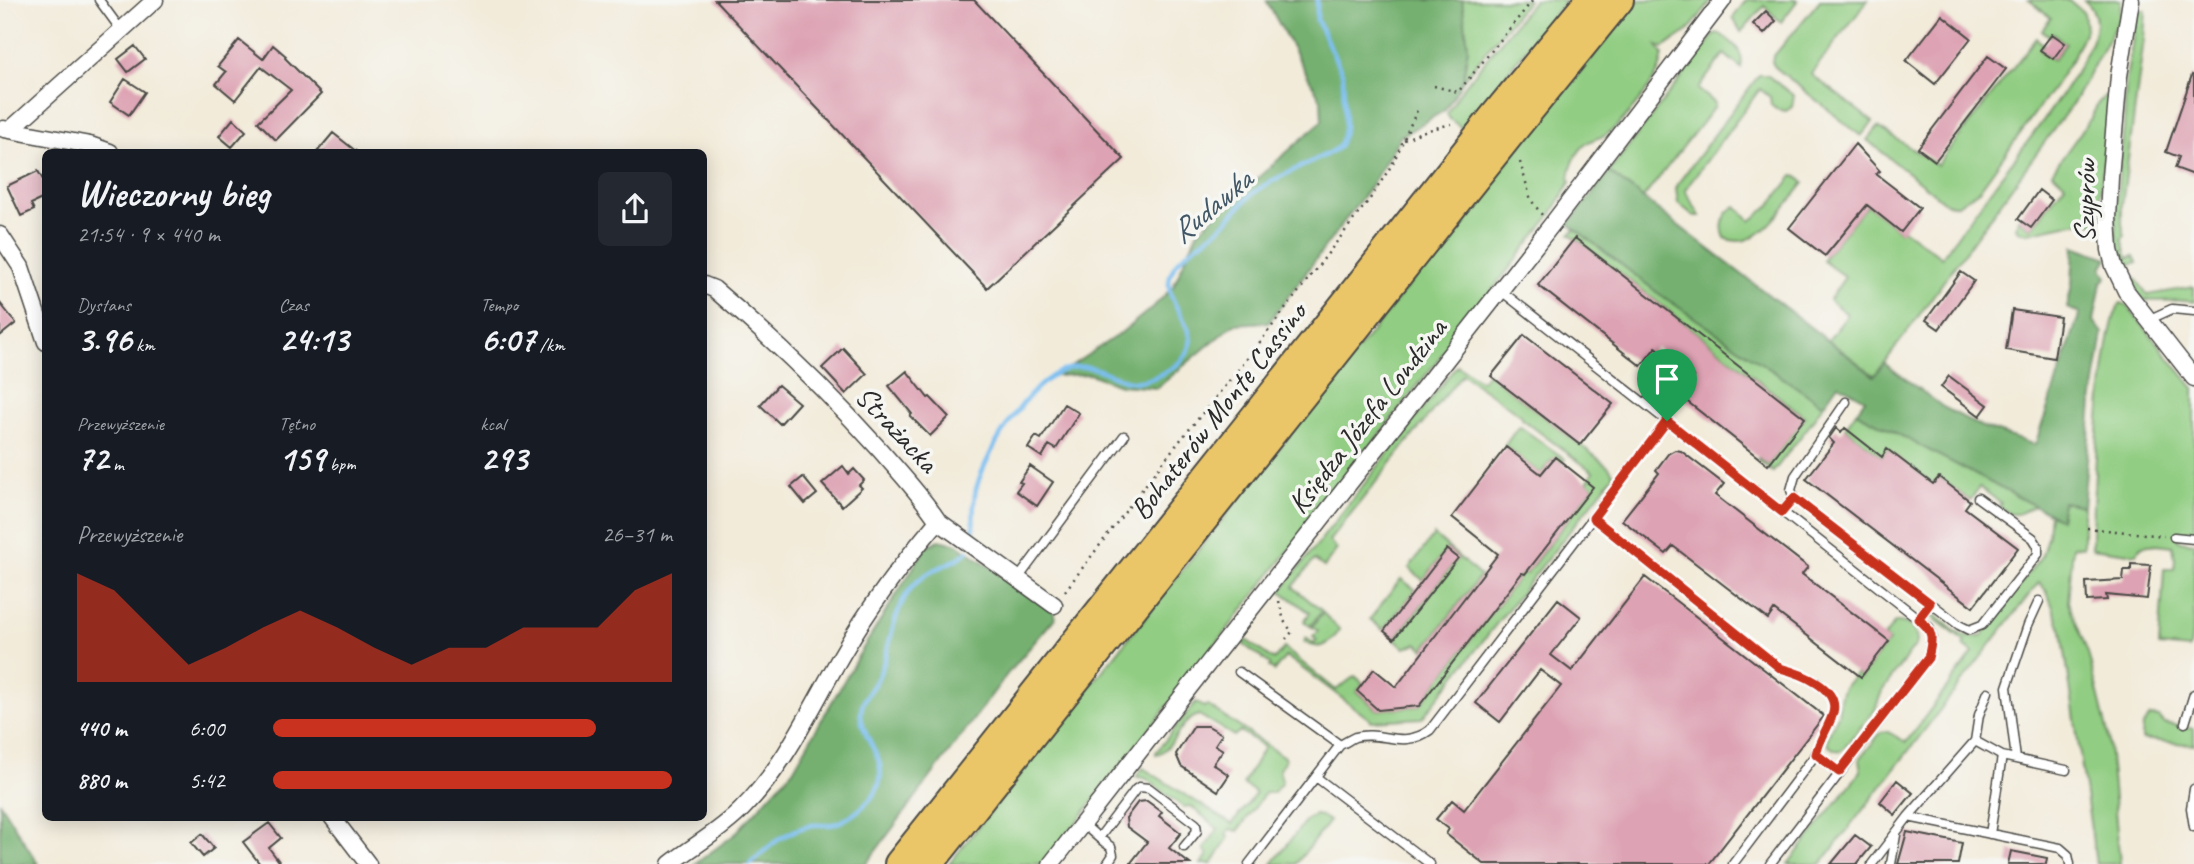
<!DOCTYPE html>
<html lang="pl">
<meta charset="utf-8">
<style>
:root{--surface:#171b24;--page:#242831;--text:#f1f3f6;--muted:#9ea1a6;--accent:#c8321e}
body{margin:0;font-family:Caveat,sans-serif;background:var(--page);color:var(--text);height:100vh;display:flex;flex-direction:column;font-size:26px;white-space:nowrap}
*{box-sizing:border-box;margin:0}
p{font-size:23px;color:var(--muted)}
.icon{flex:none;width:38px;height:38px;fill:none;stroke:currentColor;stroke-width:2;stroke-linecap:round;stroke-linejoin:round}
.map{position:relative;flex:1;overflow:hidden}
.sheet{position:absolute;left:42px;top:149px;width:665px;height:672px;display:flex;flex-direction:column;background:var(--surface);border-radius:10px;box-shadow:0 4px 18px #0003}
.sheet>*{flex:none}
.pin{position:absolute;display:grid;place-items:center;width:60px;height:60px;color:#fff;margin:-72px -30px;border-radius:50% 50% 50% 0;rotate:-45deg;box-shadow:0 0 7px #0007}
.pin .icon{rotate:45deg}
.round{display:grid;place-items:center;flex:none;width:74px;height:74px;border-radius:10px;background:var(--page)}
.head{display:flex;align-items:center;justify-content:space-between;height:119px;padding:0 35px}
h1{font-size:38px;font-weight:800;line-height:52px}
.figures{display:grid;grid-template-columns:repeat(3,1fr);gap:10px;height:119px;padding:7px 35px}
.figures div{display:grid;align-content:center}
.figures b{font-size:35px;font-weight:800}
.figures small{font-size:19px;font-weight:400}
.figures p{font-size:19px}
.chart{height:196px;padding:14px 35px}
.chart p{display:flex;justify-content:space-between}
.chart svg{width:100%;height:126px;margin-top:7px;fill:var(--accent);opacity:.7}
ul{padding:0 35px;list-style:none;font-size:23px}
li{display:grid;grid-template-columns:112px 84px 1fr;align-items:center;height:52px}
li i{height:18px;border-radius:9px;background:var(--accent)}
.map>svg:first-child{display:block}
</style>
<div class="map">
<svg width="2194" height="864" viewBox="0 0 2194 864">
<rect width="100%" height="100%" fill="#f6f6f2"/>
<filter id="ink" filterUnits="userSpaceOnUse"><feTurbulence type="fractalNoise" baseFrequency=".0143" numOctaves="2"/><feDisplacementMap in="SourceGraphic" scale="14" xChannelSelector="R" yChannelSelector="G"/><feConvolveMatrix kernelMatrix="1 2 1 2 8 2 1 2 1" color-interpolation-filters="sRGB"/></filter>
<filter id="wash" filterUnits="userSpaceOnUse"><feTurbulence type="fractalNoise" baseFrequency=".00686" numOctaves="4" result="noise"/><feDisplacementMap in="SourceGraphic" scale="28" xChannelSelector="R" yChannelSelector="G"/><feGaussianBlur stdDeviation="1.57" result="paint"/><feColorMatrix in="noise" values="0 0 0 0 0 0 0 0 0 0 0 0 0 0 0 0 0 1.4 0 .05"/><feComposite in="paint" operator="in"/></filter>
<g filter="url(#wash)">
<rect width="100%" height="100%" fill="#f2ebda"/>
<path fill="#91cd82" stroke="#5e7c56" stroke-width="2" d="M1462 0H1528L1463 80 1468 47Z
M1534 0H1566L1462 128 1450 119 1447 114 1459 93Z
M1639 0H1712L1689 30 1663 48 1657 46 1663 54C1662 59 1661 65 1659 70 1651 88 1622 124 1606 135 1602 138 1600 137 1595 139 1579 145 1571 162 1569 179L1571 181 1551 215 1044 864H949L1529 134Z
M1746 0H1798L1781 22 1764 6 1741 32 1733 18Z
M1820 0H1868L1811 74 1873 122 1861 136 1775 67 1772 62 1773 57Z
M2029 0H2069L2084 13 2086 29 2072 59 2058 81 1980 189 1958 205 1946 203 1867 140 1878 127 1937 165 2036 38 2043 44 2039 50 2053 60 2066 44 2053 33 2049 36 2042 30 2051 18Z
M2084 0H2121L2119 19 2075 100 1875 376 1828 340 1846 317V313L1831 302 1830 299 1845 277 1823 261 1825 256 1867 205 1900 231 1903 229 1942 257C1959 233 1976 210 1993 187 2018 153 2094 62 2096 23 2096 13 2091 6 2084 0Z
M2146 10 2144 39 2122 205V224L2125 236 2122 238 2128 258 2134 256 2137 262 2130 265 2124 262 2117 247 2115 218 2124 127 2126 80 2136 19 2140 11Z
M1720 34C1733 43 1745 51 1741 68L1724 54 1698 89 1715 103V106L1643 198 1609 172 1714 35Z
M1759 75H1767L1794 96 1792 107 1786 111 1776 109 1771 105 1770 97 1760 89 1685 190 1700 216H1694L1678 203 1676 189 1679 182Z
M2111 91 2097 223H2074L2028 233 2018 231 2016 227 2018 219 2031 228 2065 184 2052 172 2091 118 2098 103Z
M1793 176 1798 177 1804 183C1786 204 1757 254 1725 238 1719 225 1724 213 1736 206L1751 221 1770 205Z
M1575 229 1658 293 1823 405 1809 426 1773 472 1757 460 1758 458 1768 465 1805 417 1570 234Z
M2136 279 2148 295 2194 287V302C2182 299 2151 302 2145 300 2141 297 2136 291 2132 287V281Z
M2121 303 2126 305 2194 388V534L2179 533 2178 541 2194 543V616L2190 649 2159 646 2164 569H2174L2175 559 2173 546 2157 544 2142 546 2136 554 2092 548C2091 513 2102 321 2121 303Z
M1457 365 1481 381 1487 373 1491 376 1609 467 1614 475 1422 718 1372 721 1286 656 1274 671 1269 667 1270 664 1243 644 1246 640 1274 660 1284 648 1336 690 1355 676 1363 683 1357 692 1378 710 1419 706 1522 573 1526 574 1593 487 1587 483 1593 472 1522 419V416L1462 374 1329 541 1337 549 1324 567 1314 560 1293 587 1322 611 1310 626 1304 621 1310 613 1281 591Z
M1856 412 2035 506 2017 514H2010L1999 506 2001 503 1979 487 1970 501 1939 477 1933 484 1887 450 1882 457 1845 428Z
M1519 426 1565 459 1562 463 1554 458 1541 474 1506 447 1505 445Z
M2063 502 2083 506V547L2073 546 2068 602 2088 653 2108 734 2120 864H2096L2062 631 2047 592 2039 582 1821 864H1788L1861 771 1859 760 1881 732H1888L1906 742 1973 653 1963 645 1965 642 1930 615 1932 612C1947 624 1964 646 1984 634L2042 555 2048 534 2050 513 2060 518Z
M1434 535 1480 576 1424 649 1417 643 1405 648 1395 639 1458 558 1447 549 1423 580 1409 568Z
M1401 579 1416 590 1383 630 1370 619Z
M1323 613 1340 630C1330 644 1321 652 1304 642L1306 638 1314 644 1317 640 1313 637 1318 631 1312 627Z
M1895 622C1909 621 1917 630 1917 643L1882 691 1875 710 1841 751C1815 747 1833 728 1838 715 1840 708 1839 699 1842 692 1844 685 1852 679 1856 673L1861 677 1889 641 1884 637Z
M1196 702 1204 707 1207 705 1284 757 1285 760 1279 769 1282 781 1274 793H1265L1238 831 1230 829 1226 835 1229 837 1212 864H1201L1208 855 1204 849 1218 829 1191 806 1183 807 1145 778 1136 777 1143 768 1232 824 1256 793 1243 784 1264 747 1240 731 1234 736 1199 715C1177 722 1177 746 1156 755V752Z
M2150 716 2158 717 2164 723 2194 729V745L2142 739 2143 725Z
M1315 815 1321 816 1329 821 1296 864H1272L1307 819Z"/>
<path fill="#74b070" stroke="#506e4e" stroke-width="2" d="M1266 0H1462L1468 47 1463 80 1445 110 1400 137 1370 187 1269 322 1234 324 1157 388 1120 385 1089 374 1056 376 1122 332 1154 306 1173 287 1198 231 1322 121 1321 100Z
M1609 172 1874 376 1884 363 1943 407 1980 426 2035 445 2080 313 2067 308 2072 284 2074 246 2108 258 2102 268 2107 277 2101 283 2094 321 2103 333 2092 403 2083 506 2063 502 2060 519 1856 412 1865 399 1838 384 1823 405 1658 293 1569 224Z
M939 540 957 544 1053 611 1055 618 1008 673 866 864H695L734 835 793 770 857 658 926 547Z
M0 803 38 864H0Z"/>
<g fill="none" stroke-linecap="round" stroke-linejoin="round">
<path stroke="#79bef0" stroke-width="4.5" d="M973 542C974 526 972 506 976 489 986 452 1033 371 1076 367 1109 363 1123 396 1161 374 1170 370 1180 364 1186 355 1203 331 1167 307 1169 282 1171 255 1205 243 1222 226 1232 216 1241 204 1251 195 1278 174 1311 165 1339 147L1345 127 1343 75 1317 20V0
M750 864C763 852 776 839 792 832 798 829 806 827 812 825 819 824 827 826 834 824 849 820 872 802 878 787 889 759 863 741 861 716 860 698 874 689 880 673 893 642 891 606 918 581 932 567 954 565 968 551"/>
</g>
<g id="blocks">
<path fill="#dda2b3" d="M715 0H974L1124 159 987 288Z
M1766 11 1776 21 1764 34 1753 24Z
M1942 15 1971 38 1935 84 1906 61Z
M2052 34 2065 43 2053 59 2040 50Z
M239 40 263 59 273 45 286 56 285 58 321 94 276 140 258 122 291 90 261 67 235 100 216 84 226 72 218 66Z
M135 46 145 59 128 72 118 59Z
M1988 56 2006 69 1935 161 1918 148Z
M2192 75 2194 76V175L2175 168 2179 157 2166 152Z
M125 79 145 92 129 115 110 102Z
M233 119 246 131 232 147 219 136Z
M333 133 357 152H317Z
M1855 144 1880 171 1876 174 1920 208 1901 232 1867 205 1825 256 1789 228Z
M38 171 46 185V197L31 204 34 210 21 216 7 186Z
M2039 190 2052 200 2031 228 2018 219Z
M1575 238 1805 418 1768 465 1679 395 1694 377 1656 347 1641 366 1538 285Z
M1961 272 1974 281 1939 329 1926 320Z
M0 303 16 323 0 336Z
M2012 310 2060 317 2054 358 2006 350Z
M1524 335 1613 404 1580 445 1491 376Z
M843 348 867 374 846 394 822 368Z
M907 371 928 398 930 397 949 417 930 436 910 416 912 414 889 386Z
M1949 376 1988 405 1980 416 1941 387Z
M778 385 799 403 780 424 760 405Z
M1064 404 1079 413 1056 449 1049 445 1042 457 1028 448 1036 436 1041 439Z
M1836 428 1841 433 1845 428 1882 457 1887 449 1933 484 1939 477 1970 501 1965 508 2018 548 1973 607 1806 479 1834 443 1829 438Z
M1506 447 1541 474 1555 457 1593 487 1525 574 1522 573 1419 706 1378 710 1357 691 1374 669 1396 687 1498 554 1452 517Z
M1675 450 1681 451 1724 484 1715 495 1808 567 1802 574 1889 641 1861 677 1774 610 1768 619 1673 546 1666 554 1622 520 1659 473 1656 470 1668 454Z
M843 466 849 474 854 469 864 480 859 485 862 488 842 506 822 484Z
M1030 466 1053 482 1037 506 1016 491 1022 483 1019 482Z
M803 477 817 494 805 504 791 487Z
M1447 549 1458 558 1394 639 1384 631Z
M2131 564 2151 565 2147 599 2106 595 2107 600 2087 601 2086 582 2123 580 2124 570H2131Z
M1645 577 1824 716 1709 864H1484L1446 834 1449 829 1436 819 1452 800 1464 810 1561 686 1540 670 1500 722 1476 703 1558 599 1581 617 1551 655 1572 671Z
M1194 726H1208L1222 734 1215 745 1223 750 1213 764 1229 775 1218 791 1181 766 1176 754Z
M1897 780 1913 793 1895 815 1880 802Z
M1147 801 1162 812 1159 816 1181 833 1169 848 1190 864H1130L1147 842 1127 827 1126 818 1138 802Z
M269 823 281 838 269 848 281 864H260L243 842Z
M1907 832 1962 843 1958 864H1898Z
M202 834 214 848 203 857 191 843Z
M1855 835 1871 847 1857 864H1831Z
M2011 851 2047 858 2046 864H2008Z"/>
</g>
</g>
<g filter="url(#ink)">
<use href="#blocks" fill-opacity="0" stroke="#494845" stroke-width="2"/>
<g fill="none" stroke-linecap="round" stroke-linejoin="round">
<g stroke="#494845" stroke-width="11">
<path id="service" d="M99 0 121 30
M1500 290 1929 627 1932 637 1928 658 1770 864
M2148 320 2172 309 2194 311
M1794 498 1959 625 1969 630 1982 625 2038 554V546L2033 538 1978 498
M1782 512 1794 498 1791 490 1795 476 1846 402
M1593 518 1780 668C1799 673 1840 687 1833 714 1829 727 1820 739 1816 754L1839 772
M2174 537 2194 539
M1017 580 1124 436
M1918 619 1930 603
M1239 672 1340 745
M2185 723 2194 694
M1975 741 2002 756 2066 770
M2016 759 2007 687 2028 625 2039 601
M1316 777 1430 864
M2194 789 2191 808 2194 827
M1908 817 1975 741 1979 715 1988 692
M1083 824 1099 838 1136 789 1139 787 1149 788 1196 824 1197 831 1184 847
M1990 834 2002 756
M1099 838 1111 847 1113 855 1107 864
M1249 864 1340 745C1345 743 1350 739 1355 737 1382 730 1403 750 1430 730L1667 421
M1733 864 1816 754
M1872 864 1908 817 2060 848 2068 855 2070 864
M1891 864 1896 835"/>
</g>
<g stroke="#494845" stroke-width="19">
<path id="minor" d="M2131 0 2119 76 2110 177 2108 218 2110 250 2114 266 2126 291 2194 378
M4 129 90 145 110 152
M10 130 155 0
M0 235 21 267 46 342
M704 285 714 289C773 339 829 393 880 450 900 473 921 495 938 521L1054 605
M332 817 368 864
M670 864C693 846 722 830 742 809 787 764 812 705 844 651 871 604 903 562 938 521
M1051 864 1553 223 1723 0"/>
</g>
<g stroke="#494845" stroke-width="32">
<path id="motorway" d="M899 864 1492 119 1590 0
M929 864 1510 134 1619 0"/>
</g>
<path stroke="#494845" stroke-width="2.5" stroke-dasharray="2 5" stroke-linecap="butt" d="M1434 86 1458 92 1533 0
M1404 140 1421 132 1451 124
M1520 162 1531 200 1542 215
M2087 528 2164 536
M1065 591 1169 454 1243 364 1372 196 1393 163 1419 106
M1279 601 1284 621 1292 632 1286 639"/>
<use href="#service" stroke="#fff" stroke-width="8"/>
<use href="#minor" stroke="#fff" stroke-width="16"/>
<use href="#motorway" stroke="#ebc669" stroke-width="28"/>
</g>
</g>
<g fill="none" stroke-linecap="round" stroke-linejoin="round" filter="url(#ink)">
<g stroke="#fff" stroke-width="14">
<path id="route" d="M1667 421 1782 512 1794 498 1930 603 1918 619C1934 631 1933 638 1928 658L1839 772 1816 754C1820 738 1829 727 1833 713 1840 687 1799 673 1780 668L1593 518Z"/>
</g>
<use href="#route" stroke="#c8321e" stroke-width="9"/>
</g>
<g text-anchor="middle" dominant-baseline="central" stroke-width="7" stroke-linejoin="round" paint-order="stroke">
<g font-size="30" fill="#2b2b2b" stroke="#f6f6f2">
<text transform="translate(2085 201) rotate(-89)">Szyprów</text>
<text transform="translate(1218 411) rotate(-52)">Bohaterów Monte Cassino</text>
<text transform="translate(1367 416) rotate(-52)">Księdza Józefa Londzina</text>
<text transform="translate(897 429) rotate(47)">Strażacka</text>
</g>
<g font-size="32" font-style="italic" fill="#425766" stroke="#f6f6f2">
<text transform="translate(1211 206) rotate(-40)">Rudawka</text>
</g>
</g>
</svg>
<div class="pin" style="left:1667px;top:421px;background:#1e9e55"><svg class="icon" aria-label="arrive" viewBox="0 0 24 24"><path d="M6 21V4h12l-3 4 3 4H6"/></svg></div>
<section class="sheet">
<div class="head"><div><h1>Wieczorny bieg</h1><p>21:54 · 9 × 440 m</p></div><a class="round"><svg class="icon" aria-label="share" viewBox="0 0 24 24"><path d="M12 15V3M7 8l5-5 5 5M5 13v7h14v-7"/></svg></a></div>
<div class="figures">
<div><p>Dystans</p><b>3.96<small> km</small></b></div>
<div><p>Czas</p><b>24:13</b></div>
<div><p>Tempo</p><b>6:07<small> /km</small></b></div>
</div>
<div class="figures">
<div><p>Przewyższenie</p><b>72<small> m</small></b></div>
<div><p>Tętno</p><b>159<small> bpm</small></b></div>
<div><p>kcal</p><b>293</b></div>
</div>
<div class="chart"><p><span>Przewyższenie</span>26–31 m</p>
<svg viewBox="0 0 160 44" preserveAspectRatio="none"><path d="M0 44V6L10 12L20 25L30 38L40 32L50 25L60 19L70 25L80 32L90 38L100 32L110 32L120 25L130 25L140 25L150 12L160 6V44z"/></svg>
</div>
<ul>
<li><b>440 m</b>6:00<i style="width:81%"></i></li>
<li><b>880 m</b>5:42<i style="width:100%"></i></li>
</ul>
</section>
</div>
